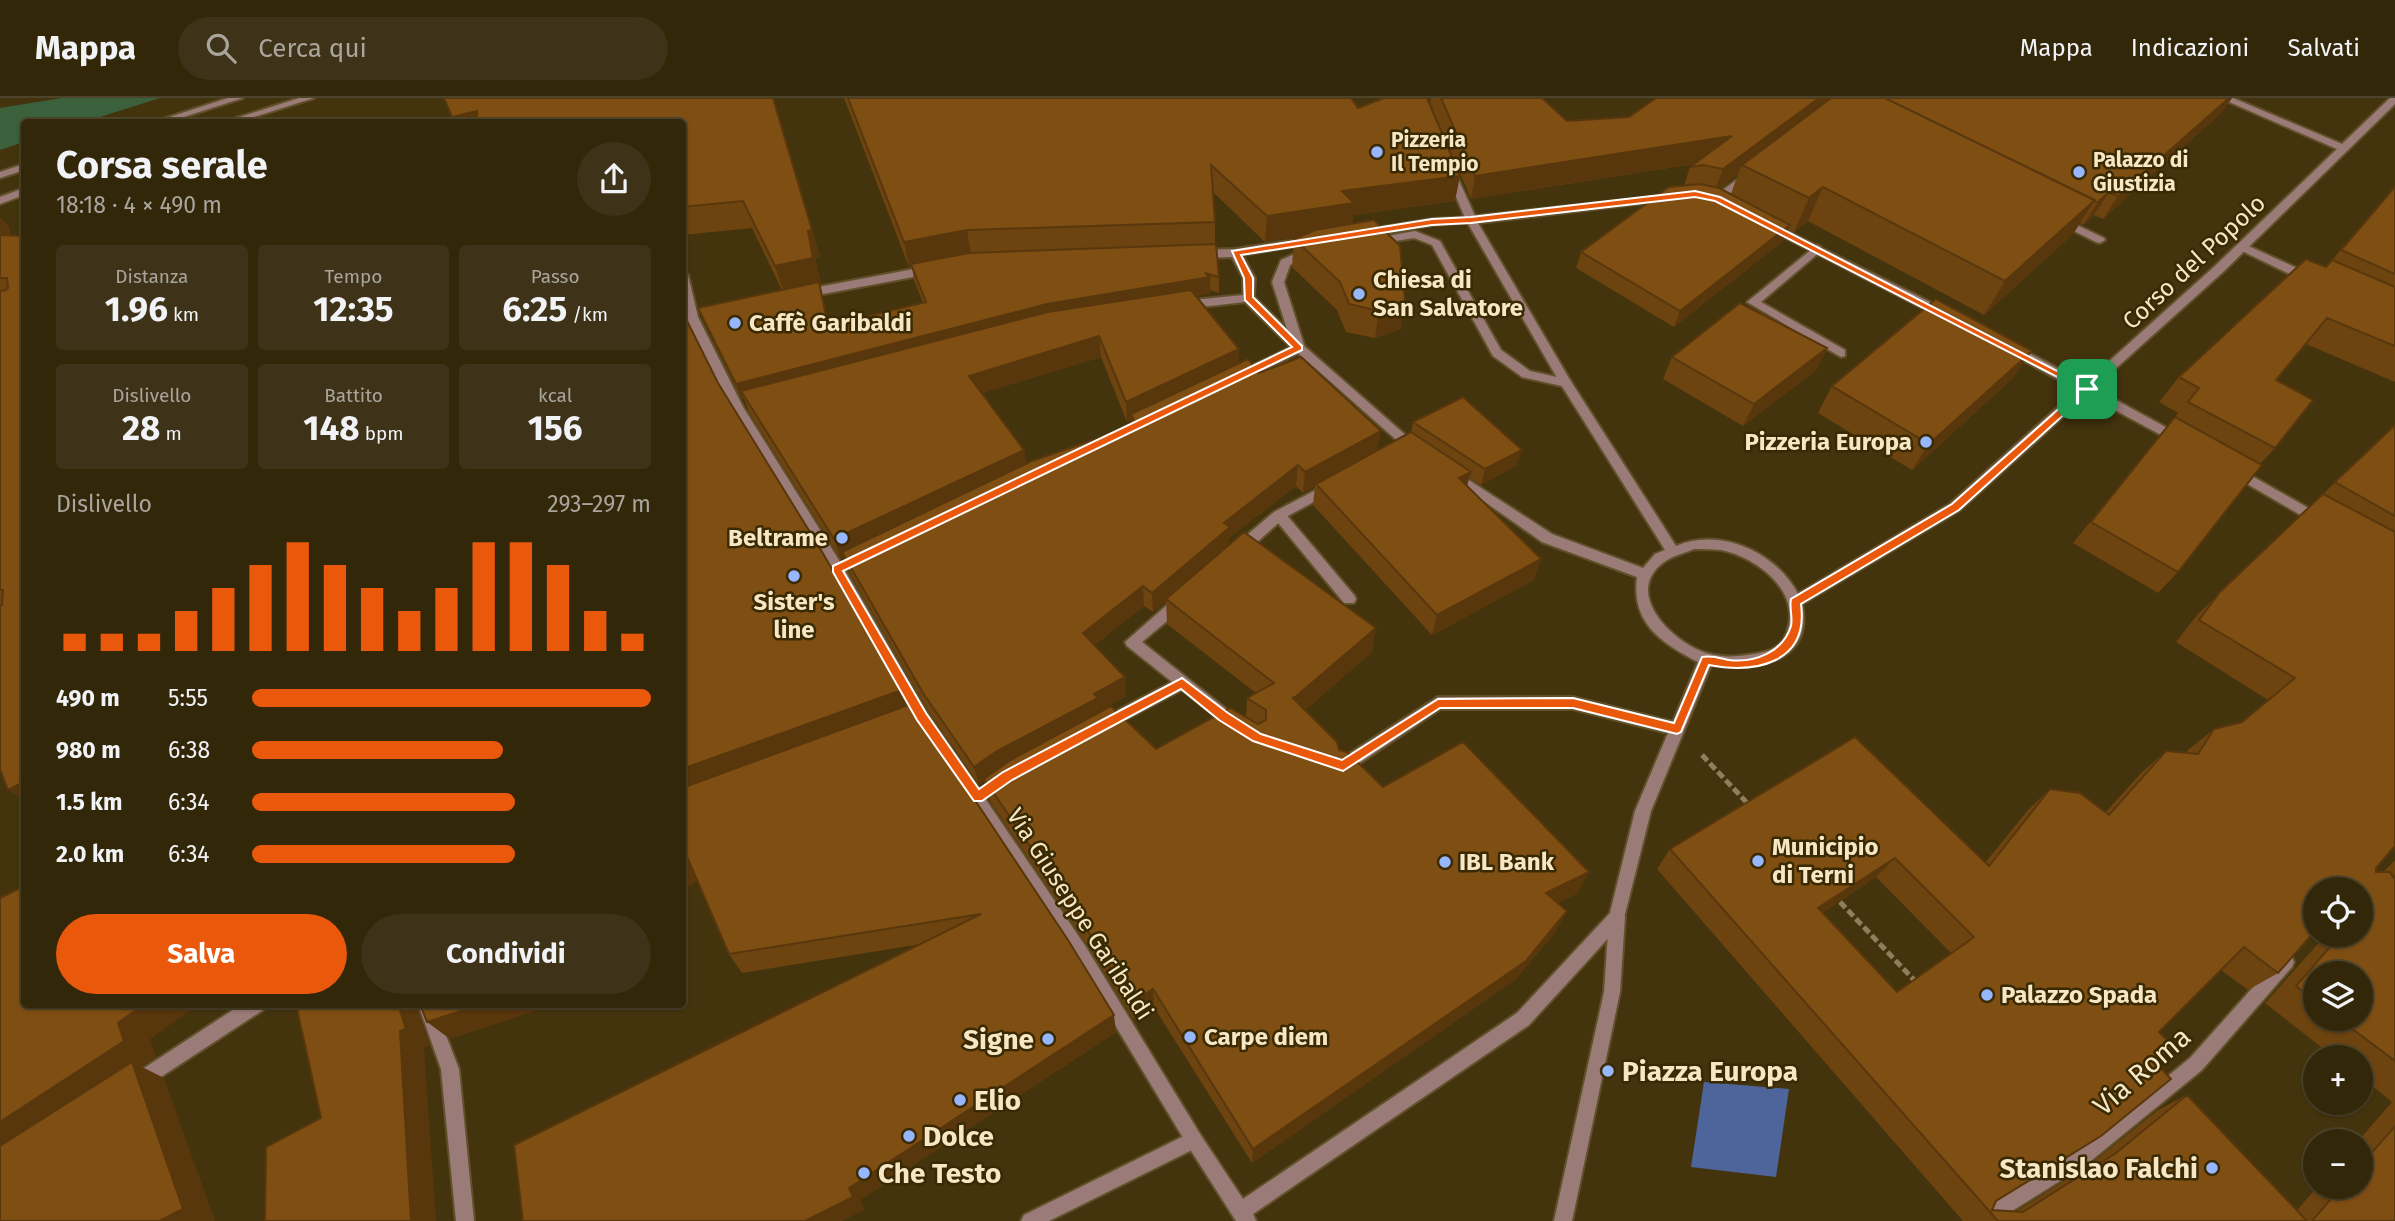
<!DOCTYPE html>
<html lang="it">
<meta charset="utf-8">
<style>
:root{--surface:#33270a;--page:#3e3318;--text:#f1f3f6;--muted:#a9a59c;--line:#4e442b;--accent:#ea580c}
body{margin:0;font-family:"Fira Sans",sans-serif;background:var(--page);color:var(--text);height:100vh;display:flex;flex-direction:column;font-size:26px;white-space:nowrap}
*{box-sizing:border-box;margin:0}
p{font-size:23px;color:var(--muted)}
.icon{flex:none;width:38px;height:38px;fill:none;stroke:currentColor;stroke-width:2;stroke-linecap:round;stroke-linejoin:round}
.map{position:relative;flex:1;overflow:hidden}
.drawer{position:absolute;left:21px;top:21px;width:665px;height:889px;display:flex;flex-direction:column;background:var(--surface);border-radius:7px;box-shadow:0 2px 5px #0004,0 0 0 2px var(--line)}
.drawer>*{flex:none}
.fabs{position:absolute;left:2303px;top:779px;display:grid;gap:14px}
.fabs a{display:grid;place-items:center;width:70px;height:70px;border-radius:50%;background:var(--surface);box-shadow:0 2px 5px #0004,0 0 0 2px var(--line);font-size:35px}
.pin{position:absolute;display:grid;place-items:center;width:60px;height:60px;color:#fff;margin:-30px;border-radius:14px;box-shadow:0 4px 10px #0006}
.round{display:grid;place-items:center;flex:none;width:74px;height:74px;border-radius:37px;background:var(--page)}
.summary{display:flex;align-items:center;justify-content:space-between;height:119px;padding:0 35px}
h1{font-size:38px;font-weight:700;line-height:52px}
.figures{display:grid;grid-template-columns:repeat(3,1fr);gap:10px;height:119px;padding:7px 35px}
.figures div{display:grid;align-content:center;border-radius:7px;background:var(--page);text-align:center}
.figures b{font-size:35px;font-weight:700}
.figures small{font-size:19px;font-weight:400}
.figures p{font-size:19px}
.chart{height:196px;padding:14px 35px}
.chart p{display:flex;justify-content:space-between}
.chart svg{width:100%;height:126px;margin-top:7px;stroke:var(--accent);stroke-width:6}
.action{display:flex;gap:14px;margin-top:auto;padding:14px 35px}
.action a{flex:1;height:80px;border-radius:42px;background:var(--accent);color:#fff;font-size:28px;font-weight:700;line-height:80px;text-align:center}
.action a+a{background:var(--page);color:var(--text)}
ul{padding:0 35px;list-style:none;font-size:23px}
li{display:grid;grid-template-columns:112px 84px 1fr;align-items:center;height:52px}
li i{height:18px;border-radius:9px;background:var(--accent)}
header{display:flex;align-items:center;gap:42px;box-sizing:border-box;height:98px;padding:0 35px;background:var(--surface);border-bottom:2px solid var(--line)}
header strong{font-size:33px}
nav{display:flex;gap:38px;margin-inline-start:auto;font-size:24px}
.search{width:490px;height:63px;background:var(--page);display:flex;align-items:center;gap:18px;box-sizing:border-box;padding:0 24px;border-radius:38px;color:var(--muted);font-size:26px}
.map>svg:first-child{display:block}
</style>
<header>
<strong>Mappa</strong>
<div class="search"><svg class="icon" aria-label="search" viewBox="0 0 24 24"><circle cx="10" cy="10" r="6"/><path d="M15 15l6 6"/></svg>Cerca qui</div>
<nav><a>Mappa</a><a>Indicazioni</a><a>Salvati</a></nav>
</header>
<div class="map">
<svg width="2395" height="1123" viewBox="0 0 2395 1123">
<rect width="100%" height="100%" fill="#44340e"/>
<path fill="#3a613c" d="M62 0H160L84 24H24V44L0 52V10Z"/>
<path fill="#4d659b" d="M1704 984 1789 991 1776 1079 1691 1069Z"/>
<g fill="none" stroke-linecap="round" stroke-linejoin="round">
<g stroke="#61512b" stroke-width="4">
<path id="service" d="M2060 119 2104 140 2105 142 2100 145 2096 144 2056 124V120Z
M1817 147 1821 149V153L1761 204 1845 252V258L1841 259 1747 204Z
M1279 412 1284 414 1354 497 1356 501 1354 505H1344L1274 420 1273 417Z"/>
</g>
<g stroke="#61512b" stroke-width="4">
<path id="pedestrian" d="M1471 119 1475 120V124L1432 127 1365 138 1360 135 1365 132 1432 121Z
M1415 133 1440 143 1501 252 1530 273 1570 282 1572 285 1570 288 1566 289 1522 279 1493 258 1432 147 1414 140 1376 146 1371 143 1376 140Z
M1310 140 1315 143 1314 145 1242 157 1255 180 1249 184 1245 183 1232 159 1198 160 1193 156 1198 152 1235 151Z
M2242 145 2312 177 2314 180 2308 184 2304 183 2238 151V147Z
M1308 150 1312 152V156L1290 167 1284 184 1305 250 1299 254 1293 250 1272 184 1281 162Z
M930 168 934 169V175L802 200 796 196 802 192Z
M1182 579 1187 581 1189 585 1187 589 1111 629 1106 631 1101 629 1099 625 1101 621Z
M1617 812 1623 814 1625 819 1620 894 1572 1123H1554L1604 894 1609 819 1611 814Z
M2286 856 2292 859 2294 864 2292 869 2202 972 2087 1066 1996 1123H1970L1973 1117 2075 1054 2190 960 2280 859Z
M418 906H434L459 971 474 1123H456L441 971Z
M1194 1033 1200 1036 1203 1042 1200 1048 1049 1123H1021L1024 1117Z"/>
</g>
<g stroke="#61512b" stroke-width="4">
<path id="minor" d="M2220 0H2233L2342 46 2390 0H2395V6L2223 174 2094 290 2182 338 2184 341 2182 344H2174L2087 297 1960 412 1802 506C1814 565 1754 574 1711 567L1651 713 1623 824 1529 927 1253 1116 1256 1123H1236L1188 1048 1074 859 917 623 832 475 731 310 686 219 682 203V173L688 177 698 219 743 309 842 467 927 615 1086 849 1200 1036 1243 1101 1517 915 1610 815 1635 713 1668 635 1573 611H1440L1348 673 1343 674 1338 673 1336 668 1338 663 1438 599H1573L1673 624 1698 564C1661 545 1631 525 1637 479L1542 444 1448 378 1450 375H1458L1552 436 1643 470 1655 456 1665 452 1560 285 1466 122 1446 76 1447 74H1455L1456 76 1475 118 1675 97 1676 99 1671 102 1478 125 1570 282 1676 448C1720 429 1776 454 1798 496L1950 406 2077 292 2008 254V248H2016L2085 285 2215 168 2337 51ZM1694 451C1703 451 1712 451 1721 452 1756 459 1802 493 1787 534 1784 544 1775 552 1764 554 1745 558 1726 561 1706 555 1672 544 1622 495 1664 464 1672 458 1685 455 1694 451Z
M1749 73 1753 74V78L1721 103H1713V99Z
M1769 124 1948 213 1950 216 1944 220 1940 219 1765 129V125Z
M1249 176 1255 180 1254 199 1303 247 1418 348 1420 351 1418 354H1410L1298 255 1244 282H1236V276L1291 249 1245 204 1183 211 1177 207 1183 203 1243 197V180Z
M2236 369 2326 420 2327 423 2326 426H2316L2232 377 2230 374Z
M1329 385 1335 390 1334 393 1284 420 1245 455H1235L1233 451 1235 447 1274 414Z
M1180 499 1185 500 1187 504 1185 508 1142 544 1240 622 1242 626 1240 630 1235 632 1230 630 1127 548 1125 544 1175 500Z
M242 906H265L263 912 144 990 138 993 132 990 129 984 132 978Z"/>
</g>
<g stroke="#61512b" stroke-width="4">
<path id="tertiary" d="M228 0H243L168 24H154Z
M299 0H314L238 24H224Z
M24 66V72L0 80V74Z
M24 90V97L0 106V99Z"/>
</g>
<path stroke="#8f7f5b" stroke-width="5" stroke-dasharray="8 3.5" stroke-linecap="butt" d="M1702 657 1751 709
M1840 804 1915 883"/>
<use href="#service" fill="#9b7b77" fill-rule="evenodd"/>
<use href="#pedestrian" fill="#9b7b77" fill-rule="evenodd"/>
<use href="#minor" fill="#9b7b77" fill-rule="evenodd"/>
<use href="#tertiary" fill="#9b7b77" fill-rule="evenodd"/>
</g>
<path fill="#6d4310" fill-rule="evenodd" d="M773 0 820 159 815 160 821 187H820L829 228 923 205 914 182 912 169H909L844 0H1351L1358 10 1455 103 1353 117 1352 126 1401 231 1375 240 1346 234 1337 212 1292 169 1294 141 1301 138 1265 144 1213 94 1215 124V146L1219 179V195L1210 192V195L1195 198 1239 251 1238 266 1259 275 1378 352 1411 335 1413 324 1517 367 1481 387 1469 379 1467 388 1534 482 1432 537 1313 407 1315 388 1303 395 1296 388 1229 440V447L1372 554 1305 612 1339 652 1383 689 1578 795 1557 805 1556 833 1516 881 1252 1065 1154 909 1134 922 1088 848 990 703 984 683 979 687 929 614 849 474 844 459 841 461 749 314 744 301 742 302 705 226 698 210 782 192 752 130 682 137V24ZM1101 259 1127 324 1132 322V329L1026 367 1024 352 982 295ZM1166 503 1167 526 1256 595 1247 600 1246 619 1156 651 1100 615V613L1126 598 1095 547 1144 508 1153 514Z
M1431 0H1542L1567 23 1629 19 1656 0H2232L2221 15 2103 121 2094 117 2083 127 2080 125 2073 136 1984 217 1808 123 1794 134 1788 131 1783 143 1674 229 1576 170 1581 154 1684 88 1690 69 1694 66 1471 101 1430 5ZM1738 76 1731 96 1719 91Z
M2395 89V284L2306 246 2276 282 2275 350 2260 366 2178 474 2158 495 2073 445 2178 315 2159 304 2179 279 2326 169Z
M0 119 9 129 10 137 0 671Z
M682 213 718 285 902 592 907 608 1116 934 860 1102 864 1112 841 1123 921 846 742 875 729 856 697 783 682 791Z
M1827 250 1816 272 1743 328 1663 281 1672 259Z
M2013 280 1912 372 1818 315 1832 288Z
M2395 327V748L2376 770V774H2383L2395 762V1123H1963L1657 771 1670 751 1855 639 1985 765 2028 712 2050 691 2105 715 2141 675 2166 653 2186 655 2188 652 2214 631 2242 624 2268 602 2176 544 2197 517ZM1876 779 1951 855 1897 894 1822 815ZM2315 791H2361V836H2323V840L2265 905 2334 959H2361V979L2392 1004 2358 1043H2361V1088H2318L2297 1112 2187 997 2158 1012 2088 1068 2017 1113 1992 1112 1996 1103 2155 964 2159 934 2221 872 2248 892 2278 875ZM2315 875 2361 920H2315Z"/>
<path fill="#59370d" d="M1819 0H1841L1742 67 1738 76 1714 94 1723 71Z
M2229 0H2232L2221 15 2103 121 2118 98Z
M477 13 482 24H455L452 19Z
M1732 38 1724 61 1471 101 1475 78Z
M1460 78 1455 103 1353 117 1351 131 1265 144 1267 118 1342 93Z
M1823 89 1808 123 1794 134 1809 100Z
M2109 94 2094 117 2083 127 2098 104Z
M2095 102 2073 136 1984 217 2005 183Z
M0 119 9 129 14 171 0 155Z
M1790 127 1783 143 1674 229 1680 213Z
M812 132 820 159 815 160 821 187H820L832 244 784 194 775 168 808 133Z
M967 132 971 157 909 169 904 144Z
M1210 179V195L1049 221 741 293 744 301 742 302 736 286 1047 206Z
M1405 204 1401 231 1375 240 1379 213Z
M1099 238 1101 259 973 298 969 278Z
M1827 250 1816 272 1743 328 1754 306Z
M1239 251 1238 271 1131 316 1132 322 1127 324 1126 304Z
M2032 253 2013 280 1912 372 1929 346Z
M1381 333 1377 354 1316 386 1315 388 1303 395 1305 374Z
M1024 352 1027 372 842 454 844 459 841 461 834 441Z
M1522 352 1517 367 1481 387 1485 371Z
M1298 367 1296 388 1229 440V449L1153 514 1152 495 1224 425Z
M1471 374 1465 395 1459 380Z
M1541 461 1534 482 1432 537 1437 517Z
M1143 488 1144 508 1085 555 1083 535Z
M1376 530 1372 554 1292 623 1294 600Z
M1125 579 1126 598 1100 613 1101 619 1002 671 979 687 974 669 997 653Z
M902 592 909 615 682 698V671Z
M24 684V703L8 692Z
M1895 760 1876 779 1801 829 1818 810Z
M688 761 702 781 682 790V763Z
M1589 774 1578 795 1536 815 1546 795Z
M1567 813 1556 833 1516 881 1252 1065 1253 1051Z
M1153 891 1154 909 1134 922 1132 905Z
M144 906H199L150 941 156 959 142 969 164 980 215 1123H159L0 1063V1024L118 925Z
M398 906H416L430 948 424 949 436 1123H411Z
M482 906H556L450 941 427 924Z
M1114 917 1116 934 860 1102 864 1112 841 1123H805L849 1090Z"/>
<path fill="#7f4e13" stroke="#59370d" stroke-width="2" fill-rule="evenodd" d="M444 0H773L812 132 808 133 813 160 775 168 743 103 682 109V24H477V13L452 19Z
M848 0H1351L1358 10 1384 0H1427L1460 78 1342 93 1354 105 1267 118 1211 67 1215 124 967 132 904 144Z
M1441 0H1542L1567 23 1629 19 1656 0H1819L1723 71 1703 67 1690 69 1732 38 1475 78Z
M1831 0H1885L2095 102 2005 183 1823 89 1809 100 1742 67Z
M1885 0H2229L2118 98 2109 94 2098 104Z
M1700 86 1719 90 1790 127 1680 213 1581 154 1669 89Z
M2395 89V176L2341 152Z
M1374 122 1400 148 1405 204 1379 213 1349 206 1340 184 1294 141 1315 132Z
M0 137 24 138V684L8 692 0 671V507H2L3 492H0V193L6 192 8 190 7 180H0Z
M1216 146 1219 179 1205 175 1210 179 1047 206 736 286 698 210 819 184 828 228 926 204 911 166 969 155Z
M2306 161 2326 169 2332 162 2395 189V248L2327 220 2276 282 2313 302 2275 350 2188 304 2199 290 2179 279Z
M1191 192 1239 251 1126 304 1099 238 969 278 1024 352 834 441 741 293 1048 214Z
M1936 201 2032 253 1929 346 1832 288Z
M1740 205 1827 250 1754 306 1672 259Z
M682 213 718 285 821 452 902 592 682 671Z
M1301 259 1381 333 1305 374 1298 367 1224 425 1230 429 1152 495 1143 488 1083 535 1125 579 1094 596 1098 600 997 653 974 669 923 595 842 454 1032 363 1136 327 1131 316 1248 261 1259 275Z
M1463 299 1522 352 1485 371 1413 324Z
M2175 319 2262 367 2178 474 2091 424Z
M2395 327V418L2335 384Z
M1411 334 1471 374 1459 380 1541 461 1437 517 1316 386Z
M2323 396 2395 434V748L2376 770V774H2390L2393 779 2395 777V963L2338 920H2361V875H2315V903L2296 888 2341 836H2361V791H2315V833L2278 875 2244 849 2159 934 2174 949 2155 964 2171 981 2101 1038 1996 1103 1992 1112 2023 1114 2116 1055 2187 997 2307 1123H1998L1670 751 1855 639 1989 768 2050 691 2080 695 2109 717 2166 653 2198 656 2214 631 2242 624 2295 580 2199 522 2220 494ZM1895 760 1974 839 1897 894 1818 810Z
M1244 434 1376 530 1294 600 1292 599 1337 644 1339 652 1347 654 1383 689 1463 644 1589 774 1546 795 1567 813 1526 863 1253 1051 1153 891 1132 905 1085 828 984 681 1009 663 1111 608 1156 651 1230 610 1258 626 1266 622V612L1247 600 1274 585 1166 501Z
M911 606 1068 842 1114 917 849 1090 853 1099 805 1123H523L514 1047 981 816 729 856 688 761 682 763V690Z
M24 788V906H144L118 925 124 943 0 1024V800Z
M296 906H398L406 931 400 933 411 1123H265L266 1049 321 1020Z
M420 906H482L427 924Z
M132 964 183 1111 159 1123H0V1048Z
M2395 1028V1123H2312L2342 1088H2361V1067Z"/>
<path fill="#ea580c" stroke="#fff" stroke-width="2" fill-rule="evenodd" d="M1695 93 1720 99 2092 291 1959 412 1801 506C1809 565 1756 576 1709 567L1681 634 1677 636 1573 610H1440L1343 673 1253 643 1219 622 1181 591 1012 682 982 703H974L917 622 833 474V468L1292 249 1245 202 1244 180 1232 153 1432 121 1471 119ZM1695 99 1715 103 2081 291 1952 406 1791 501C1789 510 1793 519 1791 528 1783 554 1755 565 1729 562 1720 560 1711 557 1702 559L1674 625 1573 600 1438 601 1342 662 1261 636 1228 615 1182 580 1003 674 979 691 926 615 843 473 1302 252V248L1253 199V180L1241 157 1432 127 1471 125Z"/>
<g fill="#96b6fd" stroke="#392a03" stroke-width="2.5">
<circle cx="1377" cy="54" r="7"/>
<circle cx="2079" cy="74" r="7"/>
<circle cx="1359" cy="196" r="7"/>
<circle cx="735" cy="225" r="7"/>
<circle cx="1926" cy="344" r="7"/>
<circle cx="842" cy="440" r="7"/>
<circle cx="794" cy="478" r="7"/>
<circle cx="1758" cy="763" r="7"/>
<circle cx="1445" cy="764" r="7"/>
<circle cx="1987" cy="897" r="7"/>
<circle cx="1190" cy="939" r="7"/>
<circle cx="1048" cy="941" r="7"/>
<circle cx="1608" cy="973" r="7"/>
<circle cx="960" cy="1002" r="7"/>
<circle cx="909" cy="1038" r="7"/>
<circle cx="2212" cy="1070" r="7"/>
<circle cx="864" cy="1075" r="7"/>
</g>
<g text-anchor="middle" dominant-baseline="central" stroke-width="5" stroke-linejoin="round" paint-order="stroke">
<g font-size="21" font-weight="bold" fill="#f8e7c5" stroke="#392a03" text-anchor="start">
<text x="1391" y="42">Pizzeria<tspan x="1391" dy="24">Il Tempio</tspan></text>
<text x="2093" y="62">Palazzo di<tspan x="2093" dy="24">Giustizia</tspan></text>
</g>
<g font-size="24" fill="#f8e7c5" stroke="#392a03">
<text transform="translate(2194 164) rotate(-43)">Corso del Popolo</text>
<text transform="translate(1080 816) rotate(57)">Via Giuseppe Garibaldi</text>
</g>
<g font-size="24" font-weight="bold" fill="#f8e7c5" stroke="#392a03" text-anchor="start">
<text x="1373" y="182">Chiesa di<tspan x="1373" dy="28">San Salvatore</tspan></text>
<text x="749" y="225">Caffè Garibaldi</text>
<text x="1912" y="344" text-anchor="end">Pizzeria Europa</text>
<text x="828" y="440" text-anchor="end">Beltrame</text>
<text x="794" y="504" text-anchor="middle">Sister's<tspan x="794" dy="28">line</tspan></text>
<text x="1772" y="749">Municipio<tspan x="1772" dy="28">di Terni</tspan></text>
<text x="1459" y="764">IBL Bank</text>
<text x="2001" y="897">Palazzo Spada</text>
<text x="1204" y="939">Carpe diem</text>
</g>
<g font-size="28" font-weight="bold" fill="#f8e7c5" stroke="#392a03" text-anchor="start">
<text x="1034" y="941" text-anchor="end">Signe</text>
<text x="1622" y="973">Piazza Europa</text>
<text x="974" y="1002">Elio</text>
<text x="923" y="1038">Dolce</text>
<text x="2198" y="1070" text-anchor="end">Stanislao Falchi</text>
<text x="878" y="1075">Che Testo</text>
</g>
<g font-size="28" fill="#f8e7c5" stroke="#392a03">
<text transform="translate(2142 973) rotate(-41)">Via Roma</text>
</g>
</g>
</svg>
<div class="fabs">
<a><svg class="icon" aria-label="locate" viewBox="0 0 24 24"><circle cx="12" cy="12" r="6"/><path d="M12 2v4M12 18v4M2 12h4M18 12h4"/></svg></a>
<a><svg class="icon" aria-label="layers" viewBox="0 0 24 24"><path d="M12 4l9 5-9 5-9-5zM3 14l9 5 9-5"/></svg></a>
<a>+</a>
<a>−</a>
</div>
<div class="pin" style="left:2087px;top:291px;background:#1e9e55"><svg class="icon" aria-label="arrive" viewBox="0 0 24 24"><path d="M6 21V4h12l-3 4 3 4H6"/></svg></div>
<section class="drawer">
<div class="summary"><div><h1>Corsa serale</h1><p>18:18 · 4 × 490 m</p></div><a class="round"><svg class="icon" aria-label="share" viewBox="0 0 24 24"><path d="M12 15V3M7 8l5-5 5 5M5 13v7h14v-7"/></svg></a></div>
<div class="figures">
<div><p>Distanza</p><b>1.96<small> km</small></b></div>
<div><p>Tempo</p><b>12:35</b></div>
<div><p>Passo</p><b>6:25<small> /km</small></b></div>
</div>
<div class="figures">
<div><p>Dislivello</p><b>28<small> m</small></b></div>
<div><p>Battito</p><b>148<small> bpm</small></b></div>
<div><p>kcal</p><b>156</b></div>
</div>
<div class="chart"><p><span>Dislivello</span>293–297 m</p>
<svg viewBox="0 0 160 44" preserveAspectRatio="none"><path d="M5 44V38M15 44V38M25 44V38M35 44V30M45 44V22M55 44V14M65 44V6M75 44V14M85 44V22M95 44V30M105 44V22M115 44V6M125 44V6M135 44V14M145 44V30M155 44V38"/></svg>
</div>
<ul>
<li><b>490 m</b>5:55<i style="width:100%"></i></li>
<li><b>980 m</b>6:38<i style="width:63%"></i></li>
<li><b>1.5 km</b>6:34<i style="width:66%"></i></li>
<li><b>2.0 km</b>6:34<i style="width:66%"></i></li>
</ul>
<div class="action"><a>Salva</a><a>Condividi</a></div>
</section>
</div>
